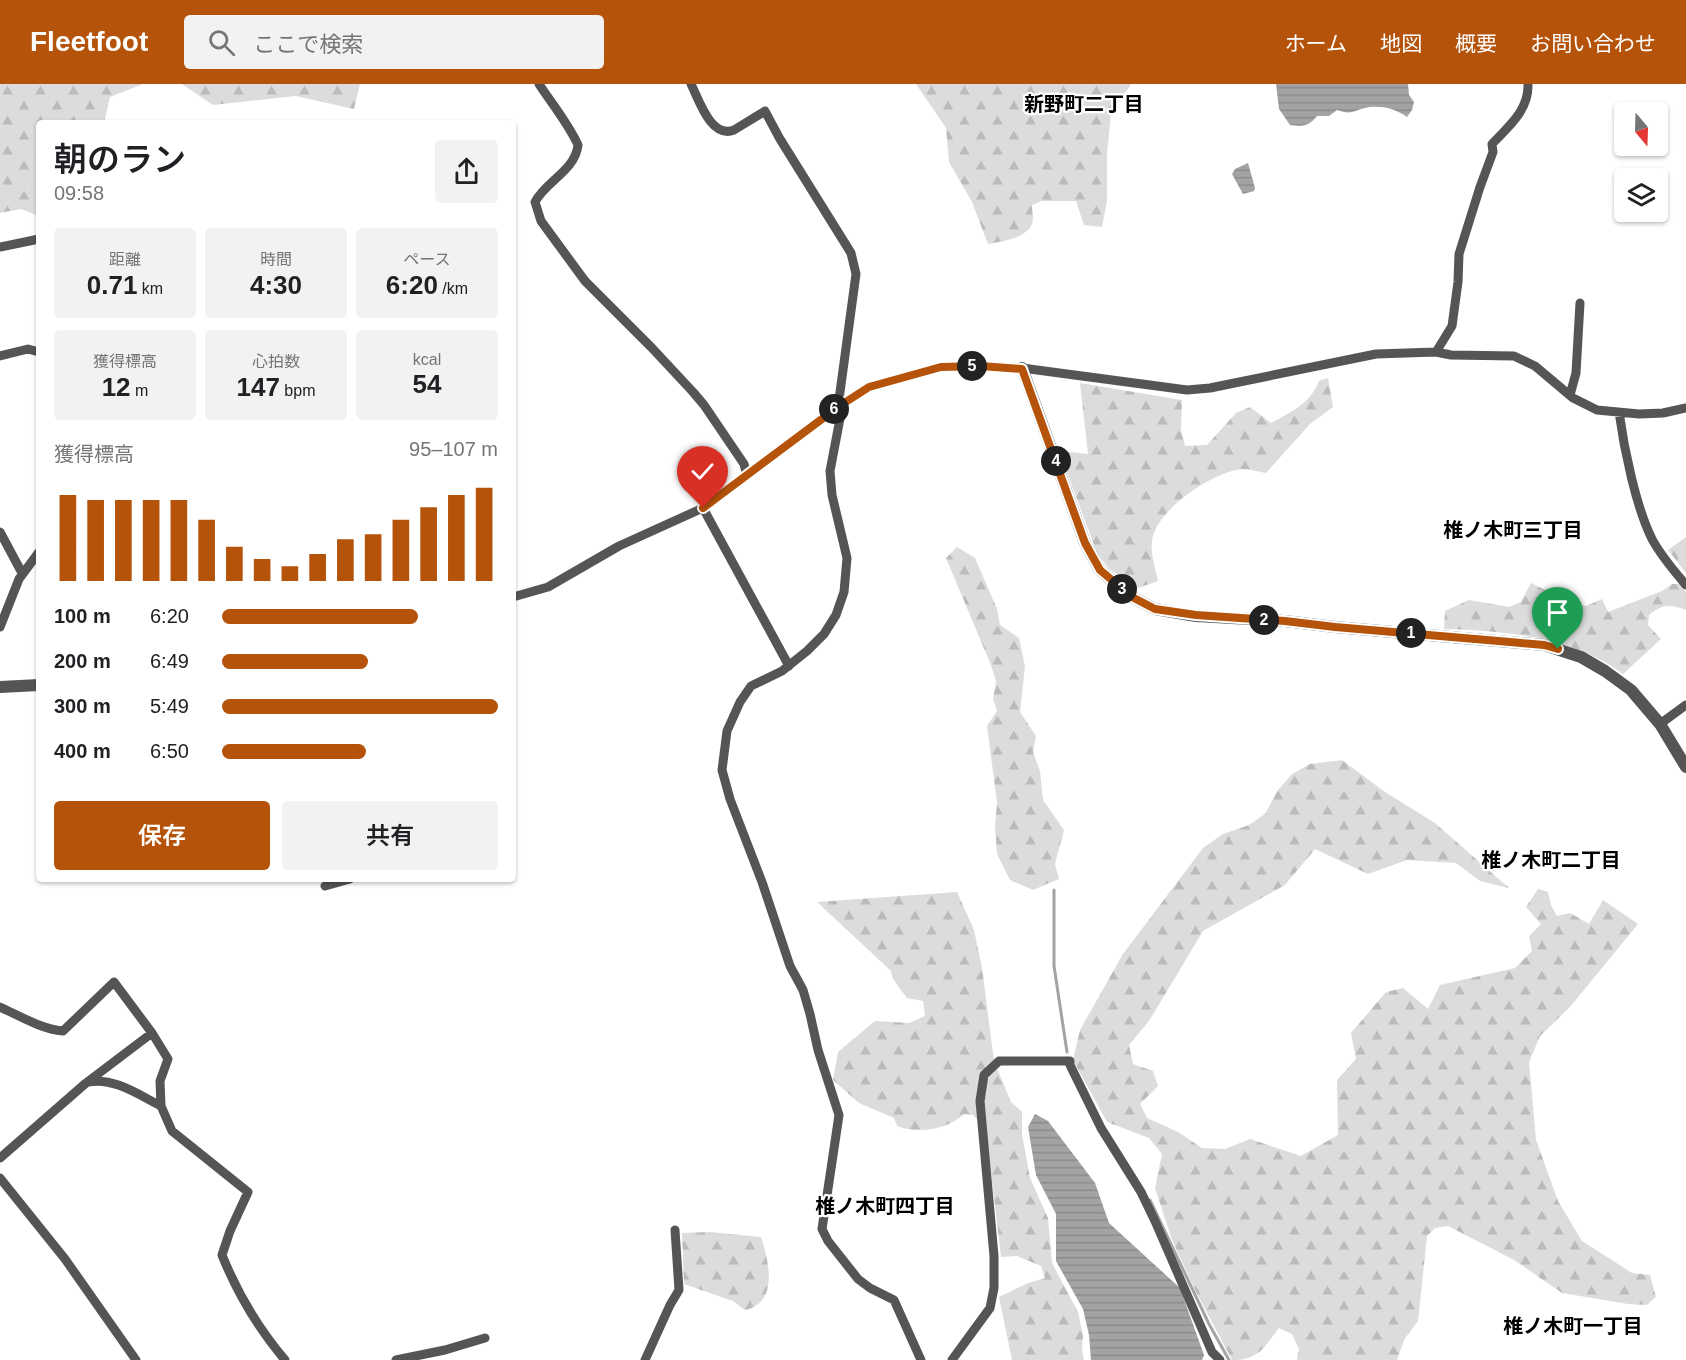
<!DOCTYPE html>
<html lang="ja">
<meta charset="utf-8">
<style>
:root{--surface:#fff;--page:#f2f2f2;--text:#202124;--muted:#757577;--accent:#b45309}
body{margin:0;font-family:Arial,"Noto Sans JP",sans-serif;background:var(--page);color:var(--text);height:100vh;display:flex;flex-direction:column;font-size:22px;white-space:nowrap}
*{box-sizing:border-box;margin:0}
p{font-size:20px;color:var(--muted)}
.icon{flex:none;width:33px;height:33px;fill:none;stroke:currentColor;stroke-width:2;stroke-linecap:round;stroke-linejoin:round}
.map{position:relative;flex:1;overflow:hidden}
.sheet{position:absolute;left:36px;top:36px;width:480px;height:762px;display:flex;flex-direction:column;background:var(--surface);border-radius:6px;box-shadow:0 2px 4px #0004}
.sheet>*{flex:none}
.needle{width:39px;rotate:161deg}
.controls{position:absolute;left:1614px;top:18px;display:grid;gap:12px}
.controls a{display:grid;place-items:center;width:54px;height:54px;border-radius:6px;background:var(--surface);box-shadow:0 2px 4px #0004;font-size:30px}
.pin{position:absolute;display:grid;place-items:center;width:51px;height:51px;color:#fff;margin:-62px -26px;border-radius:50% 50% 50% 0;rotate:-45deg;box-shadow:0 0 6px #0007}
.pin .icon{rotate:45deg}
.km{position:absolute;width:30px;height:30px;margin:-15px;border-radius:50%;background:#222;color:#fff;font-size:16px;line-height:30px;text-align:center}
.round{display:grid;place-items:center;flex:none;width:63px;height:63px;border-radius:6px;background:var(--page)}
.head{display:flex;align-items:center;justify-content:space-between;height:102px;padding:0 18px}
h1{font-size:33px;font-weight:600;line-height:45px}
.figures{display:grid;grid-template-columns:repeat(3,1fr);gap:9px;height:102px;padding:6px 18px}
.figures div{display:grid;align-content:center;border-radius:6px;background:var(--page);text-align:center}
.figures b{font-size:26px;font-weight:600}
.figures small{font-size:16px;font-weight:400}
.figures p{font-size:16px}
.chart{height:168px;padding:12px 18px}
.chart p{display:flex;justify-content:space-between}
.chart svg{width:100%;height:108px;margin-top:6px;stroke:var(--accent);stroke-width:6}
.cta{display:flex;gap:12px;margin-top:auto;padding:12px 18px}
.cta a{flex:1;height:69px;border-radius:6px;background:var(--accent);color:#fff;font-size:24px;font-weight:600;line-height:69px;text-align:center}
.cta a+a{background:var(--page);color:var(--text)}
ul{padding:0 18px;list-style:none;font-size:20px}
li{display:grid;grid-template-columns:96px 72px 1fr;align-items:center;height:45px}
li i{height:15px;border-radius:8px;background:var(--accent)}
header{display:flex;align-items:center;gap:36px;box-sizing:border-box;height:84px;padding:0 30px;background:var(--accent);color:#fff}
header strong{font-size:28px}
nav{display:flex;gap:33px;margin-inline-start:auto;font-size:21px}
.search{width:420px;height:54px;background:var(--page);display:flex;align-items:center;gap:15px;box-sizing:border-box;padding:0 21px;border-radius:6px;color:var(--muted);font-size:22px}
.map>svg:first-child{display:block}
</style>
<header>
<strong>Fleetfoot</strong>
<div class="search"><svg class="icon" aria-label="search" viewBox="0 0 24 24"><circle cx="10" cy="10" r="6"/><path d="M15 15l6 6"/></svg>ここで検索</div>
<nav><a>ホーム</a><a>地図</a><a>概要</a><a>お問い合わせ</a></nav>
</header>
<div class="map">
<svg width="1686" height="1276" viewBox="0 0 1686 1276">
<defs>
<pattern id="forest-firs" width="22" height="20" patternUnits="userSpaceOnUse" patternTransform="scale(1.5)"><rect width="22" height="20" fill="#dcdcdc"/><path d="M5 1l3.5 6h-7zM16 11l3.5 6h-7z" fill="#bbb"/></pattern>
<pattern id="water-rules" width="6" height="5" patternUnits="userSpaceOnUse" patternTransform="scale(1.5)"><rect width="6" height="5" fill="#a3a3a3"/><path d="M0 2.5h6" fill="none" stroke="#8b8b8b"/></pattern>
</defs>
<rect width="100%" height="100%" fill="#fff"/>
<path fill="url(#forest-firs)" d="M0 0H143L110 13 104 39H39V132L21 125 0 129Z
M182 0H360L354 25 296 12 213 21Z
M916 0H1131L1111 29 1107 69V117L1102 143 1084 141 1076 117H1042L1032 121C1032 127 1034 135 1032 140 1025 155 1002 157 988 160L972 118 949 78 946 44Z
M1328 294 1333 323 1310 340 1266 389C1259 388 1250 385 1243 385 1214 387 1161 423 1153 452 1149 467 1155 482 1158 497L1138 504 1109 485 1097 469 1059 367 1088 370 1080 299 1182 316 1181 347 1185 362 1207 361 1236 329 1250 323 1271 339C1291 328 1311 319 1319 297Z
M1686 453V489L1668 466Z
M957 463 975 474 997 525 1000 541 1019 554 1025 582 1020 628 1036 652 1033 668 1040 687 1043 716 1064 746 1055 780 1059 795 1033 806 1010 796 997 770 995 743 997 718 987 642 997 627 993 615 996 597 991 581 946 474Z
M1531 499 1559 513 1586 522 1602 515 1608 528 1662 507 1672 500H1680L1686 508V526C1670 520 1662 520 1649 531L1648 541 1661 555 1623 590C1571 552 1507 547 1444 545L1445 527 1469 516 1509 523 1521 518Z
M1342 676 1385 708 1435 739 1509 804 1480 797 1456 779 1407 776 1368 790 1315 765 1285 801 1203 847 1149 937 1129 961 1133 980 1153 987 1158 1002 1140 1020 1147 1034 1178 1048 1202 1064 1225 1065 1250 1055 1301 1072 1338 1051 1337 996 1356 975 1351 949 1386 908 1403 904 1428 925 1440 901 1515 884 1532 867 1529 852 1541 840 1526 823 1538 805 1548 808 1551 821 1557 832 1570 829 1589 840 1603 816 1638 840 1570 923 1540 952 1529 978 1536 1056 1558 1117 1582 1157 1632 1189 1650 1191 1656 1213 1647 1221 1628 1220 1562 1209 1514 1176 1448 1142 1435 1144 1427 1152 1418 1237 1405 1254 1397 1276H1297L1299 1265 1292 1250 1279 1244C1264 1264 1258 1276 1232 1276L1196 1208 1172 1156 1155 1104 1162 1070 1149 1054 1107 1038 1073 976 1080 946 1123 870 1203 764 1223 750 1249 741 1265 730 1278 706 1292 690 1310 680Z
M957 808 974 846 982 884 994 977 1011 1018 1022 1028V1050L1030 1094 1048 1134 1052 1179 1078 1228 1083 1251 1082 1266 1084 1276H1012L999 1213 1028 1199 1045 1194 1041 1182 1017 1172 1001 1173 986 1045 973 1031 964 1030C947 1046 918 1050 897 1042L894 1034 859 1019 833 996 838 968 875 937 909 939 925 932 923 917 907 914 893 895 891 887 817 818Z
M710 1148 761 1153C769 1178 779 1218 745 1226L733 1217 684 1200 682 1149Z"/>
<path fill="url(#water-rules)" d="M1276 0H1408L1409 11 1414 18 1412 26 1407 33C1396 25 1384 22 1370 23 1355 25 1353 32 1337 26L1329 32H1317C1309 42 1303 43 1290 41L1279 25Z
M1248 79 1255 104 1254 107 1243 110 1232 90 1235 85Z
M1035 1030 1048 1037 1095 1099 1109 1139 1180 1204 1204 1271 1202 1276H1091L1089 1251 1083 1225 1056 1177V1130L1036 1091 1028 1043Z"/>
<g fill="none" stroke-linecap="round" stroke-linejoin="round">
<path stroke="#a3a3a3" stroke-width="3" d="M1054 806V882L1067 968
M1150 1116 1209 1240 1229 1276"/>
<path stroke="#555" stroke-width="9" d="M539 0C552 20 568 39 578 61 575 87 546 97 535 118L541 137 585 197 652 264 693 308 704 321 744 380 747 392
M691 0C699 16 711 55 734 46L765 27 780 55 851 169 856 190 838 323
M0 163 39 155
M1436 268 1452 242 1458 198 1459 170 1480 103 1493 68 1492 60C1509 42 1529 26 1528 0
M0 272 28 265 39 268
M1570 311 1576 289 1580 219
M843 319 830 387 832 411 847 474 844 508 836 531 824 550 807 567 782 587 751 602 740 618 727 647 722 686 730 715 762 798 790 882 803 906 810 930 818 966 839 1031 822 1145 828 1157 858 1195 870 1204 894 1216 921 1276
M1619 328C1624 365 1636 423 1652 455 1661 472 1674 487 1686 501
M703 424 789 582
M0 448 22 489
M513 513 548 503 619 462 703 424 838 323 869 303 899 294 941 283 980 282 1022 284 1187 306 1210 304 1376 270 1436 268 1451 271 1514 272 1535 282 1573 314 1597 326 1639 330 1663 329 1686 324
M0 543 19 495 39 468
M1660 640 1686 621
M325 802 350 795
M0 923C20 932 41 945 63 947L114 898 152 949 168 975 160 997 161 1022 172 1047 248 1108 230 1147 222 1171C238 1211 258 1244 285 1276
M88 998C114 993 139 1011 161 1022
M0 1074 86 999 152 949
M0 1094 65 1175 136 1276
M396 1276 445 1266 485 1254
M645 1276 670 1221 679 1206 675 1146
M952 1276 990 1224 994 1204V1172L980 1017 984 991 999 977H1070V981L1101 1044 1141 1108 1155 1137 1212 1268 1220 1276"/>
<path stroke="#555" stroke-width="12" d="M1022 284 1085 459 1100 486 1132 513 1155 525 1196 532 1285 537 1335 543 1544 561 1581 573 1605 587 1631 606 1660 640 1686 683
M0 603 39 601"/>
</g>
<g fill="none" stroke-linecap="round" stroke-linejoin="round">
<g stroke="#fff" stroke-width="12">
<path id="route" d="M703 424 838 323 869 303 941 283 980 282 1022 285 1085 459 1100 486 1132 513 1155 525 1196 531 1285 537 1335 543 1510 558 1544 561 1558 565"/>
</g>
<use href="#route" stroke="#b45309" stroke-width="8"/>
</g>
<g text-anchor="middle" dominant-baseline="central" stroke-width="4.5" stroke-linejoin="round" paint-order="stroke">
<g font-size="20" font-weight="bold" fill="#000" stroke="#fff">
<text x="1084" y="20">新野町二丁目</text>
<text x="1513" y="446">椎ノ木町三丁目</text>
<text x="1551" y="776">椎ノ木町二丁目</text>
<text x="885" y="1122">椎ノ木町四丁目</text>
<text x="1573" y="1242">椎ノ木町一丁目</text>
</g>
</g>
</svg>
<div class="controls">
<a><svg class="needle" viewBox="-14 -14 28 28"><path d="M0-13l5 13h-10z" fill="#e53935"/><path d="M0 13l5-13h-10z" fill="#757577"/></svg></a>
<a><svg class="icon" aria-label="layers" viewBox="0 0 24 24"><path d="M12 4l9 5-9 5-9-5zM3 14l9 5 9-5"/></svg></a>
</div>
<div class="pin" style="left:1558px;top:565px;background:#1e9e55"><svg class="icon" aria-label="arrive" viewBox="0 0 24 24"><path d="M6 21V4h12l-3 4 3 4H6"/></svg></div>
<div class="pin" style="left:703px;top:424px;background:#d93025"><svg class="icon" aria-label="check" viewBox="0 0 24 24"><path d="M5 12l5 5 9-10"/></svg></div>
<b class="km" style="left:1411px;top:549px">1</b>
<b class="km" style="left:1264px;top:536px">2</b>
<b class="km" style="left:1122px;top:505px">3</b>
<b class="km" style="left:1056px;top:377px">4</b>
<b class="km" style="left:972px;top:282px">5</b>
<b class="km" style="left:834px;top:325px">6</b>
<section class="sheet">
<div class="head"><div><h1>朝のラン</h1><p>09:58</p></div><a class="round"><svg class="icon" aria-label="share" viewBox="0 0 24 24"><path d="M12 15V3M7 8l5-5 5 5M5 13v7h14v-7"/></svg></a></div>
<div class="figures">
<div><p>距離</p><b>0.71<small> km</small></b></div>
<div><p>時間</p><b>4:30</b></div>
<div><p>ペース</p><b>6:20<small> /km</small></b></div>
</div>
<div class="figures">
<div><p>獲得標高</p><b>12<small> m</small></b></div>
<div><p>心拍数</p><b>147<small> bpm</small></b></div>
<div><p>kcal</p><b>54</b></div>
</div>
<div class="chart"><p><span>獲得標高</span>95–107 m</p>
<svg viewBox="0 0 160 44" preserveAspectRatio="none"><path d="M5 44V9M15 44V11M25 44V11M35 44V11M45 44V11M55 44V19M65 44V30M75 44V35M85 44V38M95 44V33M105 44V27M115 44V25M125 44V19M135 44V14M145 44V9M155 44V6"/></svg>
</div>
<ul>
<li><b>100 m</b>6:20<i style="width:71%"></i></li>
<li><b>200 m</b>6:49<i style="width:53%"></i></li>
<li><b>300 m</b>5:49<i style="width:100%"></i></li>
<li><b>400 m</b>6:50<i style="width:52%"></i></li>
</ul>
<div class="cta"><a>保存</a><a>共有</a></div>
</section>
</div>
